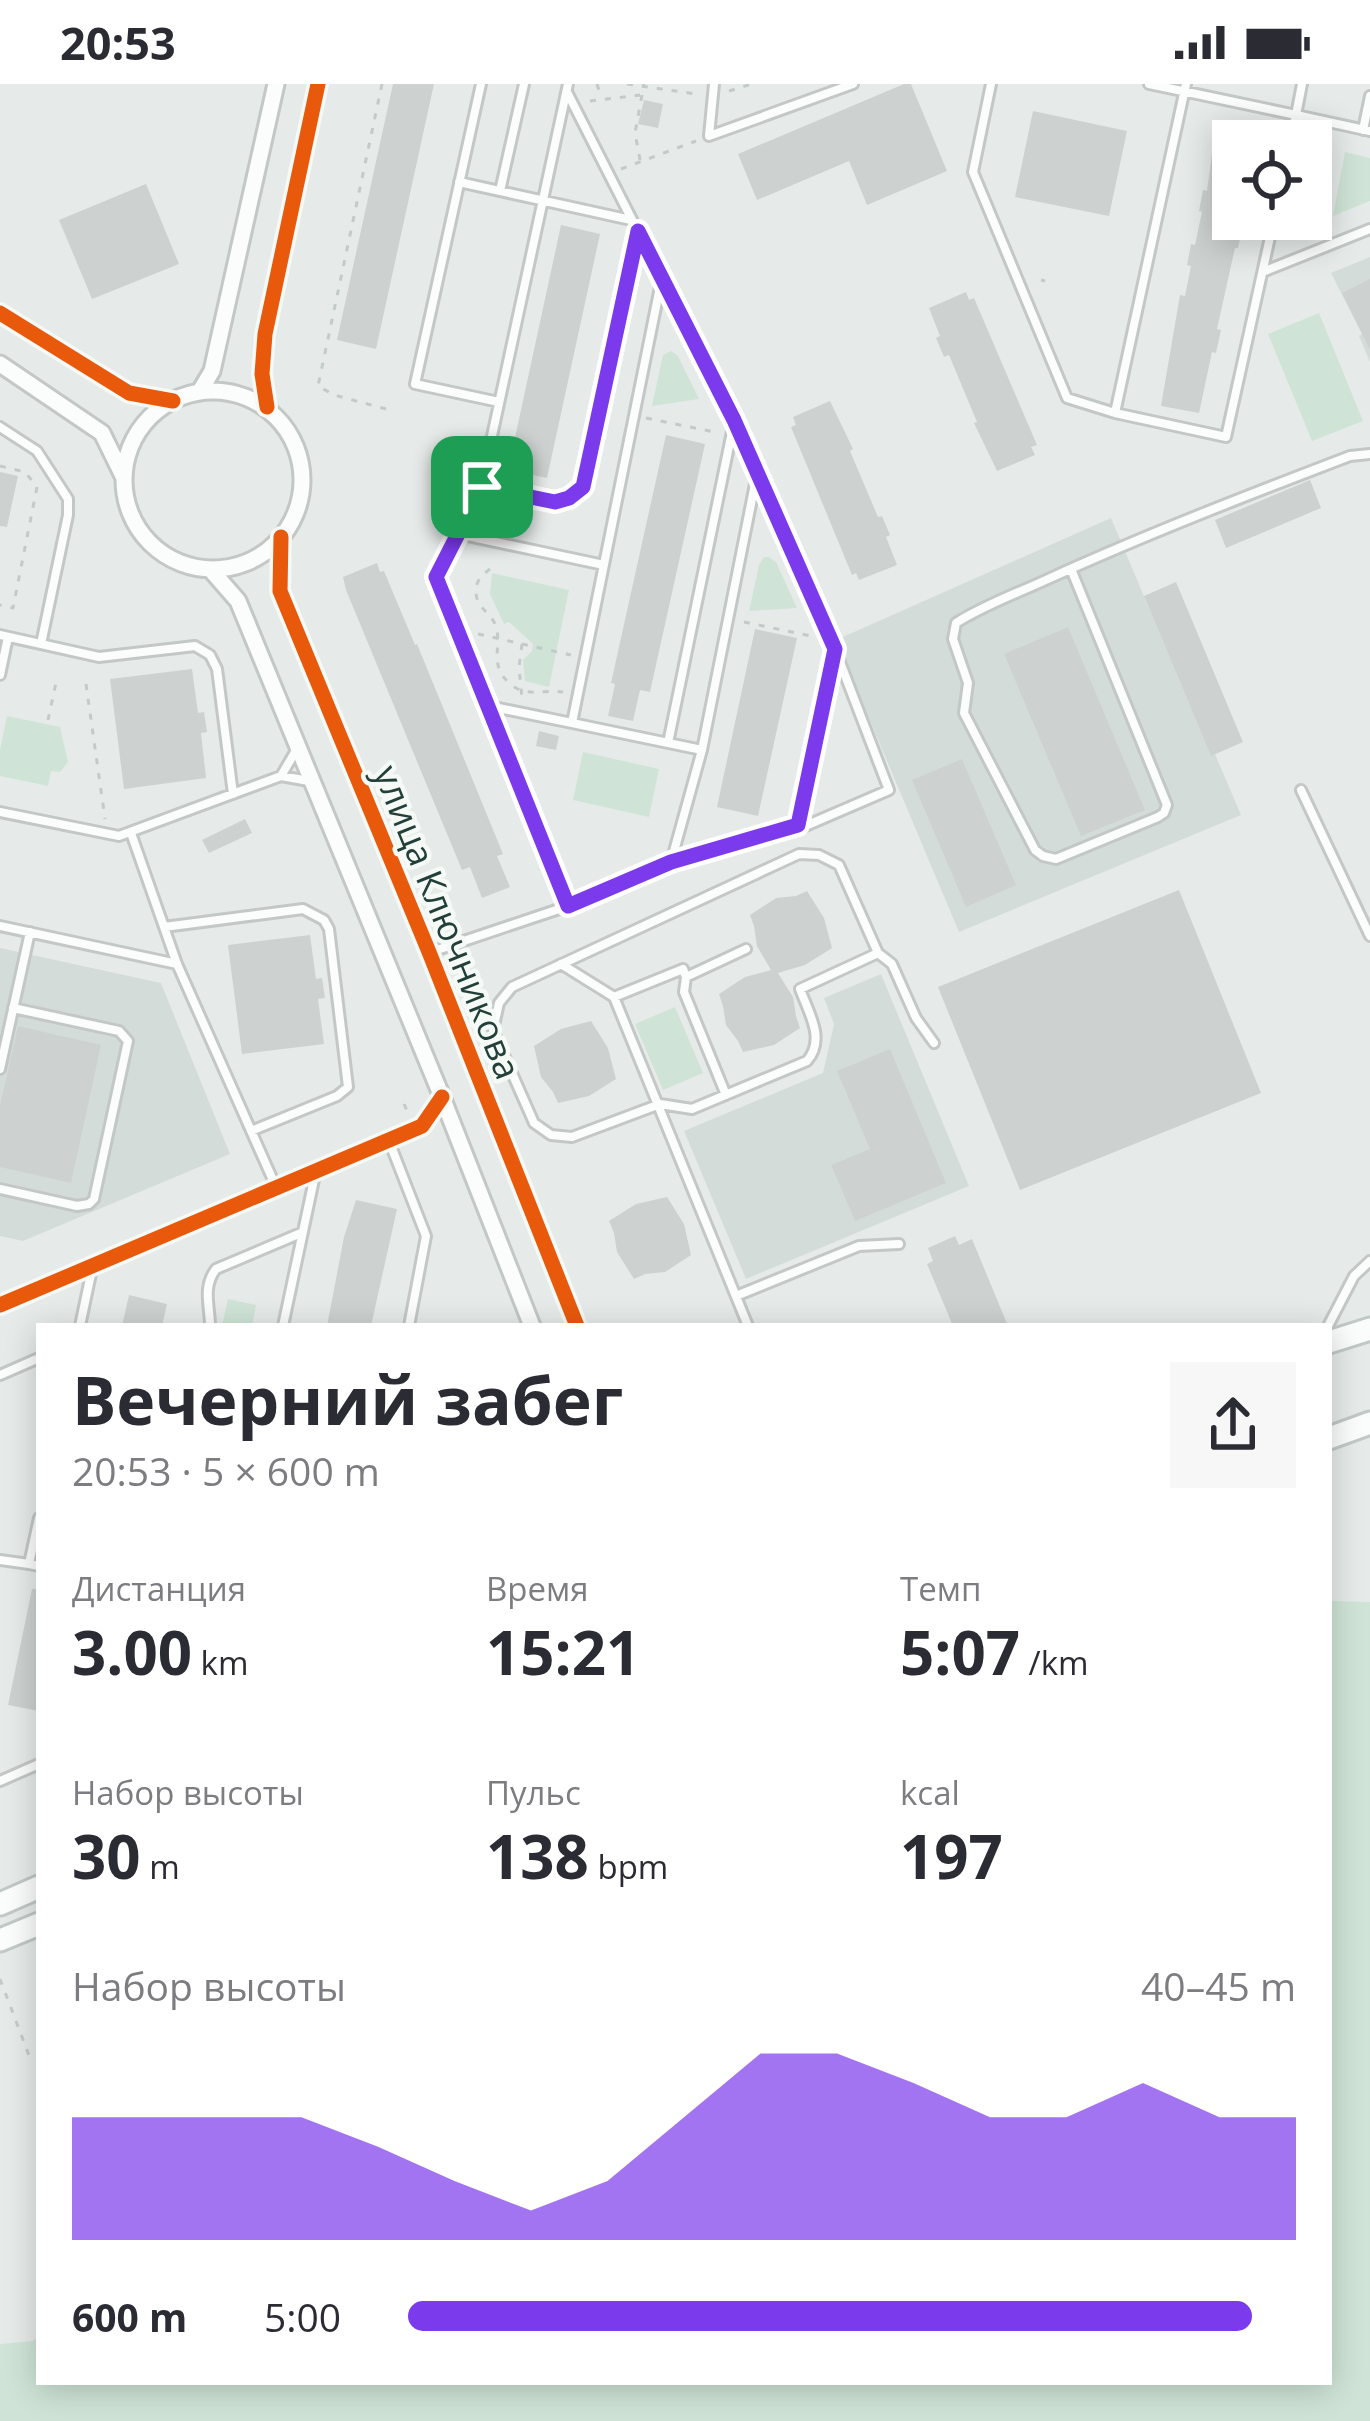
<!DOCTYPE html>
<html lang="ru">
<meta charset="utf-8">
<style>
:root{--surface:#fff;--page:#f7f7f7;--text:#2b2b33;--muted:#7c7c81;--accent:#7c3aed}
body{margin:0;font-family:"Open Sans",sans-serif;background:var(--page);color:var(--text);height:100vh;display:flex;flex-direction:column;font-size:45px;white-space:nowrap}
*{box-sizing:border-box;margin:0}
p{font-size:39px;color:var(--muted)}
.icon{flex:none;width:66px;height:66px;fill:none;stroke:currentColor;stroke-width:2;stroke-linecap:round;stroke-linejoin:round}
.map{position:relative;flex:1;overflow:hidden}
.sheet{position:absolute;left:36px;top:1239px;width:1296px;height:1062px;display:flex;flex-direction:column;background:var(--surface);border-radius:0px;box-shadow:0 6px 30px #0003}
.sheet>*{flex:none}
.buttons{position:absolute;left:1212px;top:36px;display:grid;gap:24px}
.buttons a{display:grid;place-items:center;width:120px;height:120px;border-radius:0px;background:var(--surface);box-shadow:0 6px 30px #0003;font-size:60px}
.pin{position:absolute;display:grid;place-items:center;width:102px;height:102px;color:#fff;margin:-51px;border-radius:24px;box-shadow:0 6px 18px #0006}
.round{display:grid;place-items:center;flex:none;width:126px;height:126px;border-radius:0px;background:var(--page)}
.overview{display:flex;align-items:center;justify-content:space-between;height:204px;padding:0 36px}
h1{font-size:66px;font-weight:700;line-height:90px}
.stats{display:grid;grid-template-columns:repeat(3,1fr);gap:18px;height:204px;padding:12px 36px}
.stats div{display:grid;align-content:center}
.stats b{font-size:60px;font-weight:700}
.stats small{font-size:33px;font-weight:400}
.stats p{font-size:33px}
.chart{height:336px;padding:24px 36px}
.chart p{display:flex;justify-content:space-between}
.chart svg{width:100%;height:216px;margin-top:12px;fill:var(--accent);opacity:.7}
ul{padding:0 36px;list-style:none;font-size:39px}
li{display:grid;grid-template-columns:192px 144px 1fr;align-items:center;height:90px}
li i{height:30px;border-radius:15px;background:var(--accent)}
.status{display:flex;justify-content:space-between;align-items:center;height:84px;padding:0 60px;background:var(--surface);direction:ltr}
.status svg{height:33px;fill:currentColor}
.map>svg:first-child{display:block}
</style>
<div class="status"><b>20:53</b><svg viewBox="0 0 49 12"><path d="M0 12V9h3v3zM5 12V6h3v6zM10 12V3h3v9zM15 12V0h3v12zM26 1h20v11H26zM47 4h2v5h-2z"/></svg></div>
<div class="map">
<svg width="1370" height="2337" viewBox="0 0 1370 2337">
<rect width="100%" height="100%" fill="#e6ebe9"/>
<path fill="#d4dcd9" d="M1370 173V278L1359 252 1362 250 1331 189Z
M1111 434 1211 671 1215 670 1241 731 959 848 836 556Z
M0 864 161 899 230 1070 23 1157 0 1152Z
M881 890 969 1102 746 1195 684 1047 823 989 834 940 824 914Z"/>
<path fill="#cfe4d7" d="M1345 68 1370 74V117L1333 132Z
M1319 229 1363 337 1312 357 1268 250Z
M671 267 678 272 699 315 652 322 663 271Z
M764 473H769L776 478 797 524 749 527 759 481Z
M492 489 569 506 549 603 525 597 523 576 532 567 533 560 509 538 504 540 490 510Z
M7 632 60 643 68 678 60 688 51 687 48 702 0 692V666Z
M583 668 659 685 649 733 573 716Z
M675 923 703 989 663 1006 635 940Z
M228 1215 256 1221 252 1242H222Z
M1329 1517 1370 1518V2337H0V2260L33 2257 39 2251V2298H1329Z"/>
<path fill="#cdd2d0" d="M393 0H434L376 265 337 256Z
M904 0H911L947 87 867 121 849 77 757 116 738 70Z
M644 16 663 20 658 44 638 40Z
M1033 27 1127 47 1109 132 1015 113Z
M1226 39 1276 50 1275 57H1233V135H1241L1240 140 1243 141 1238 164H1235L1217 245 1221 246 1216 269 1212 268 1199 329 1161 322 1180 211 1185 212 1191 182 1187 181 1191 160 1195 161 1202 128 1199 127 1203 106 1207 107 1214 55H1218L1220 47 1224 48Z
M146 100 179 180 92 215 59 136Z
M561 141 600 150 547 394 508 386Z
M1370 195V266L1342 209Z
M966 208 969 216 974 214 1037 361 1031 363 1035 371 997 387 974 339 977 338 949 271 944 273 936 254 940 252 929 224Z
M830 317 853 365 850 367 878 433 882 432 890 451 886 453 897 481 859 496 856 489 852 491 791 343 796 341 793 333Z
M666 351 705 360 650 608 640 606 633 637 608 632 615 600 611 599Z
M0 388 18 392 7 443 0 442Z
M1310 396 1321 424 1226 464 1215 436Z
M377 479 380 488 384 487 415 561 417 560 503 770 497 772 510 803 482 814 470 783 462 786 346 506 343 493Z
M1176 498 1243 658 1211 672 1144 512Z
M1068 543 1145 726 1081 752 1004 570Z
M755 545 797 554 758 732 717 723Z
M192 585 198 629 204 628 207 648 201 649 206 694 124 705 110 595Z
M539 647 559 652 556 666 536 662Z
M962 675 1016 801 966 823 912 696Z
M245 735 252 749 209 769 202 756Z
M1179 806 1261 1009 1020 1106 938 903Z
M807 807 824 834 832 864 805 881 778 889 793 913 796 932 800 944 774 961 743 968 738 957 726 941 723 922 719 910 745 893 771 886 757 862 754 842 750 831 776 814 796 812Z
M310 851 316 895 322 894 325 914 318 915 324 960 242 970 228 861Z
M591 937 608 964 616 995 589 1012 558 1019 553 1008 541 993 534 962 561 945Z
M18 942 101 961 71 1099 0 1083V1022Z
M890 965 946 1099 855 1137 831 1081 870 1065 837 987Z
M667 1113 684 1140 691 1171 665 1188 645 1190 634 1195 617 1168 614 1149 609 1137 636 1120Z
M356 1116 397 1125 371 1242H327L344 1153Z
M955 1152 959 1161 972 1155 1008 1242H953L927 1180 933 1177 928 1164Z
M129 1211 167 1220 162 1242H122Z
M32 1505H39V1627L8 1621Z"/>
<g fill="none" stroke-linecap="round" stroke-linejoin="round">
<g stroke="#c3c8c6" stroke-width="14">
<path id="lane" d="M481 0 415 300 499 318
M714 0 709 52 853 0
M991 0 973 88 1067 314 1115 329 1226 353 1274 135
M1149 0 1296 31 1302 0
M1363 46 1370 12
M1290 57 1296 31 1370 47
M459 98 631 136
M500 107 524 0
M1265 187 1370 145
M661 198 572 639 702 666 671 778
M1115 329 1186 0
M0 343 37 367 68 415V431L41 560
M481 403 555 418 569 414 582 403 638 149
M458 450 604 481
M1071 485 1167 721 1164 729 1158 733 1056 775 1043 772 1035 766 964 629 968 599 953 555 956 539C984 521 1018 509 1048 495 1147 450 1248 411 1350 372L1370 370
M0 551 99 573 195 562 210 571 217 585 233 710
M0 591 8 553
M489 622 572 639
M668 659 734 338
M702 666 757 390
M281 692 298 663
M1301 706 1370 852
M0 728 119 752 281 692 309 697
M798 741 834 566
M131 749 177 880 276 1103
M568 822 436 493 481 403 568 0
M0 842 177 880
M164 843 303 825 324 836 329 845 348 1003 337 1012 251 1047
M431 868 568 822 671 779 798 741 803 743 889 706 835 565 734 336 567 8
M878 869 800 905C809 930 826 955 807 977L692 1025 660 1020 572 1053 551 1051 534 1039 493 946 499 919 512 903 799 770 819 771 839 781 878 869 892 880 916 934 934 959
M561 880 614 913
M686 893 683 885 614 913 748 1242
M0 985 30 848
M726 1011 684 908 686 893 746 865
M389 1057 426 1152 409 1242
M0 1105 77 1122 89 1120 94 1115 128 957 119 947 13 924
M736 1212 859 1162 899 1160
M80 1242 92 1185
M210 1242C210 1222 202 1203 216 1185L301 1149
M283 1242 315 1091
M1328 1242 1354 1192 1370 1177
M0 1291 39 1274
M39 1434 29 1480 39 1482
M0 1476 29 1480
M0 1697 39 1680"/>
</g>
<g stroke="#c3c8c6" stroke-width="21">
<path id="street" d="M0 229 129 309 172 317
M0 280 102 349 123 392
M200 307 212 287 276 0
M124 396a89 89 0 1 1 178 0a89 89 0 1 1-178 0Z
M267 323 262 290 265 250 318 0
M281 453 280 507 429 868 577 1242
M211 486 238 517 442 1013 532 1242
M0 1221 422 1042 442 1013"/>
</g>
<g stroke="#c1c9c6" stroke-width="27">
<path id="secondary" d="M1329 1258 1370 1245
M1329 1354 1370 1339
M0 1820 39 1803
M0 1856 39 1840"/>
</g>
<path stroke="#c2cbc9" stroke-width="3" stroke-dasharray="6 9" stroke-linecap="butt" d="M382 0 318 302 334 311 390 326
M597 0 601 13
M627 0 696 10
M729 7 752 0
M590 17 640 11
M640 76 635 49 644 0
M621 85 696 57
M1041 196 1045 197
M646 334 719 349
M0 382 25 388 37 403 13 524 0 521
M490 485C481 492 475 498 476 509 477 524 491 529 496 542 502 562 489 580 508 598 526 615 542 605 563 608
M744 538 811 552
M478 550 571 571
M522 560 519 583 522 615
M86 600 105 735
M48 636 57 594
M388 716 402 710
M404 1020 408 1029
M0 1895 30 1974"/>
<use href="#lane" stroke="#fbfcfc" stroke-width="8"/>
<use href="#street" stroke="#fbfcfc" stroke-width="15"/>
<use href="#secondary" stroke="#fbfcfc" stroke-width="21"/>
<g stroke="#f5faf7" stroke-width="22">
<path id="cycleway" d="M0 229 129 309 173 317
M267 323 262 290 265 250 318 0
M281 453 280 507 429 868 577 1242
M0 1221 422 1042 442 1013"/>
</g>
<use href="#cycleway" stroke="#e8590c" stroke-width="15"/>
</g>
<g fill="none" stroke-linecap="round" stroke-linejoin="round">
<g stroke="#fff" stroke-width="24">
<path id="route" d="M638 147 734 336 835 565 798 741 671 778 568 822 436 493 482 403 555 418 569 414 583 403Z"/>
</g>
<use href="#route" stroke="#7c3aed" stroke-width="15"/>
</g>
<g text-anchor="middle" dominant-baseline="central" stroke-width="9" stroke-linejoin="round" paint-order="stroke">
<g font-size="36" fill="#233f39" stroke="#f5faf7">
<text transform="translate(448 838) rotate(68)">улица Ключникова</text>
</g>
</g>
</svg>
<div class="buttons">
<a><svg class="icon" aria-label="locate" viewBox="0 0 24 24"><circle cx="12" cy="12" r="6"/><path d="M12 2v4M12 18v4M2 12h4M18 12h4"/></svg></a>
</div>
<div class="pin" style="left:482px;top:403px;background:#1e9e55"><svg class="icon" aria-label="arrive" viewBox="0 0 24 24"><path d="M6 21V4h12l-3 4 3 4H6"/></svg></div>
<section class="sheet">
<div class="overview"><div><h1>Вечерний забег</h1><p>20:53 · 5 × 600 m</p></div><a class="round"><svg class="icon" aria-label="share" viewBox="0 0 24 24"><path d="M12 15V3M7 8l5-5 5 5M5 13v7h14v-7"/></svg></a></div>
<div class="stats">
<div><p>Дистанция</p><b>3.00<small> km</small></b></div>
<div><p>Время</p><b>15:21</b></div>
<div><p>Темп</p><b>5:07<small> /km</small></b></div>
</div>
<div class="stats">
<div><p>Набор высоты</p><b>30<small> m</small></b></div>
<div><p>Пульс</p><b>138<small> bpm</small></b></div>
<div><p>kcal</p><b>197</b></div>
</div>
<div class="chart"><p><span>Набор высоты</span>40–45 m</p>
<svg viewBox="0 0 160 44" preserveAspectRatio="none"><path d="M0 44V19L10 19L20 19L30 19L40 25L50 32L60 38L70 32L80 19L90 6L100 6L110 12L120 19L130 19L140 12L150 19L160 19V44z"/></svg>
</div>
<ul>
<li><b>600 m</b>5:00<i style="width:95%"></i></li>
</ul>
</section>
</div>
